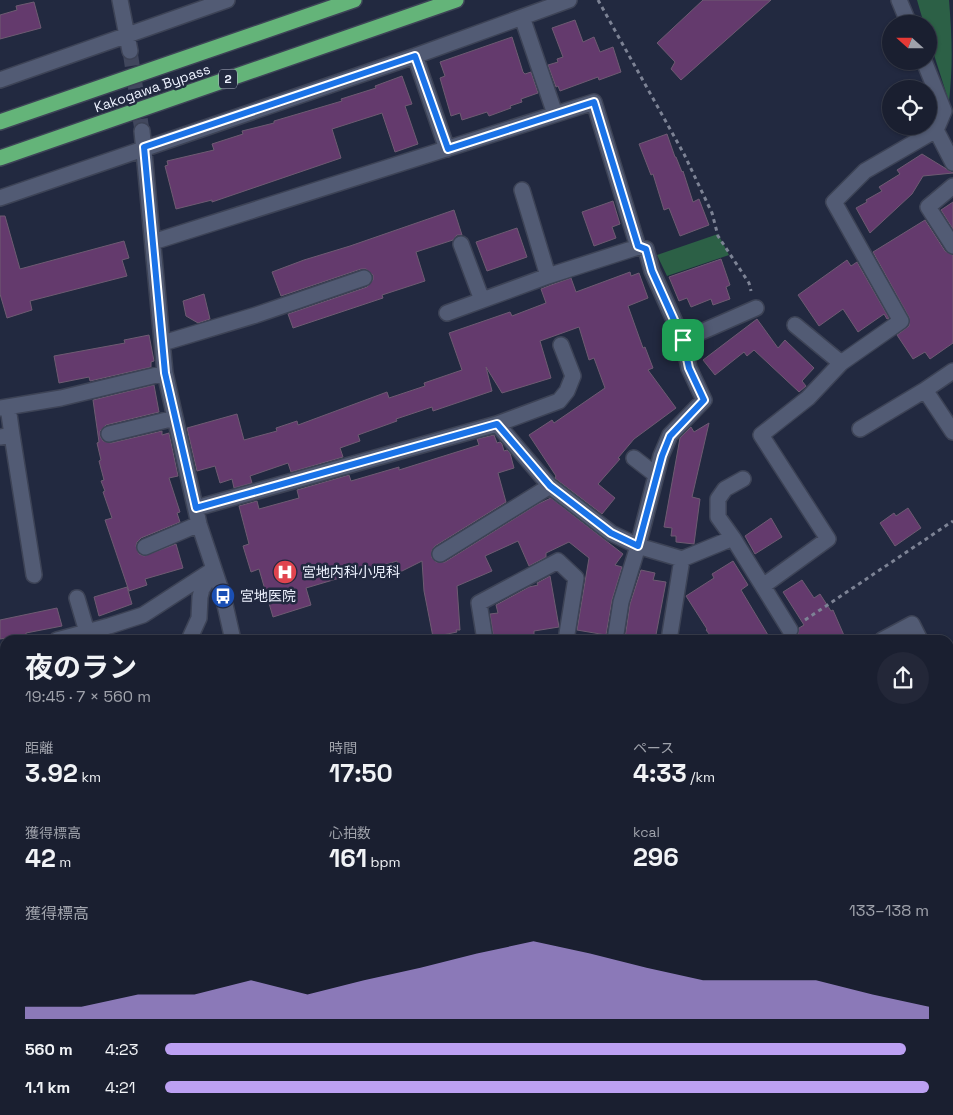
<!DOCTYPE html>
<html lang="ja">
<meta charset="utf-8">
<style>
:root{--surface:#1a1f30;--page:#232738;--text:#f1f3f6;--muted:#9fa2ab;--line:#383d4c;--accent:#bca0f2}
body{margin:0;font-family:"Space Grotesk","Noto Sans JP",sans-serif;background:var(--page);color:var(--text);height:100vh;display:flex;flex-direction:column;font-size:19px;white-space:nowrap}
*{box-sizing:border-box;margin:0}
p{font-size:16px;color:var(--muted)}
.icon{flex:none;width:28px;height:28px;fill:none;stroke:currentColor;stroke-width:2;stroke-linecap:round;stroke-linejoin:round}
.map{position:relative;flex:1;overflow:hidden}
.details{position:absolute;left:0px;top:635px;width:954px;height:480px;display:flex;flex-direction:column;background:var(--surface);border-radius:15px 15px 0 0;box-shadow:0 1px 4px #0004,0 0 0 1px var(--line)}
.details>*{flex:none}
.needle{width:32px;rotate:291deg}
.controls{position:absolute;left:882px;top:15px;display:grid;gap:10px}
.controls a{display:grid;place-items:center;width:55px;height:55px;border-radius:50%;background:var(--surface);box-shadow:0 1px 4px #0004,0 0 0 1px var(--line);font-size:25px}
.pin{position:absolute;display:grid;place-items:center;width:42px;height:42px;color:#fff;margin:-21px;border-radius:10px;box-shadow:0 2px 8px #0006}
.round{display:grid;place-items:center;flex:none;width:52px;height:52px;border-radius:26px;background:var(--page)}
.overview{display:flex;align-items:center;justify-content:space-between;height:85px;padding:0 25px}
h1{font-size:28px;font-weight:700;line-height:38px}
.figures{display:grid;grid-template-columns:repeat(3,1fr);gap:8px;height:85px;padding:5px 25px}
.figures div{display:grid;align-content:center}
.figures b{font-size:25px;font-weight:700}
.figures small{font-size:14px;font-weight:400}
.figures p{font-size:14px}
.chart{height:140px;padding:10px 25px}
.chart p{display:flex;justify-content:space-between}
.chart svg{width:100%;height:90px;margin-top:5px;fill:var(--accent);opacity:.7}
ul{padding:0 25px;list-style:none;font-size:16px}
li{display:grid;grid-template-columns:80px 60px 1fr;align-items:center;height:38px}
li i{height:12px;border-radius:6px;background:var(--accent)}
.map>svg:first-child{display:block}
</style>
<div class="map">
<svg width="953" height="1115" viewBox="0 0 953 1115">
<rect width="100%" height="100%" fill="#222940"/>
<path fill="#2c6046" d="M917 0H949C952 37 953 65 949 102L929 39V24H924Z
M718 234 729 255 667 276 657 255Z
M953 896V1115H767V1110H949V897Z"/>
<path fill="#643a6d" stroke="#6e5b72" d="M703 0H771L681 80 671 69 675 62 657 43Z
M34 2 41 28 0 39V15L17 10 16 6Z
M575 20 583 42 594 37 600 52 613 47 621 72 599 80 598 77 560 91 558 86 556 87 548 65 558 62 557 59 563 57 552 28Z
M512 37 523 72 525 74 531 72 538 93 521 99 522 102 510 106 511 108 489 116 487 112 462 120 460 113 451 116 440 78 445 76 440 62Z
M402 76 412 104 405 106 418 144 395 152 382 113 332 129 341 158 212 202V200L176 209 165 166 168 165 167 161 214 150 212 144 243 134 242 131 274 123V121L342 101 341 99 376 88 375 86Z
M667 134 675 157H676L682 172 683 171 693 202 699 199 709 225 680 236 669 208 664 210 653 174 651 175 639 144Z
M922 154 953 173 923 176 912 194 870 233 856 208 867 202 866 200 882 191 879 187 900 174 897 170Z
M613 201 620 224 612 227 616 238 594 246 582 212Z
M953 202V229L941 210Z
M454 210 462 235H457L453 240 416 252 425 281 382 295 383 298 293 328 288 314 367 287 373 280V275L366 269H361L281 296 272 272 304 260 350 246Z
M0 216H5L20 269 124 241 129 258 122 260 127 276 30 301 32 310 7 318 0 294Z
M925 220 945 251 953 255V343L930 359 925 352 913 359 897 335 909 326V317L873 252Z
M517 228 527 257 487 271 476 242Z
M721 259 730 285 726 287 730 299 713 305 711 299 691 307 687 298 679 301 669 277Z
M847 260 851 266 857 262 889 318 887 319 884 314 858 332 843 309 819 326 798 295Z
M630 272 631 276 639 273 648 298 628 306 643 348 645 347 653 368 648 370 676 408 634 439 618 458 620 459 598 484 615 498 602 514 556 479 555 478 556 476 529 435 552 420 554 423 605 388 594 358 589 360 579 327 540 341 551 378 502 393 486 367 492 391 433 411 432 407 396 419 397 421 358 435 360 441 340 448 343 457 291 472 288 463 250 476 252 483 234 488 232 479 220 483 215 466 197 471 187 428 237 414 244 440 277 431 276 428 297 421 298 425 387 392 389 398 425 386 424 383 462 370 449 333 510 312 512 316 546 303 541 289 551 285 571 278 576 292Z
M204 294 210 319 198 323 186 316 183 301Z
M757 319 778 348 785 340 814 368 802 381 806 386 799 392 754 350 747 356 744 352 715 375 703 360Z
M149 335 154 361 151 362V367L90 381 89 377 59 383 54 356 125 343 124 340Z
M154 385 159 412 106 425 100 431V436L103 441 111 443 162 431V435L169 433 178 476 169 478 180 512 177 513 180 522 141 538 137 542 136 546 139 554 144 556 176 544 183 568 145 579 147 585 129 591 105 520 112 518 103 492 105 491 101 481 104 480 99 461 101 460 97 443 99 442 93 400Z
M709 423 692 497 700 499 694 544 676 542V536H671L672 528 664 527 680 438 691 427 694 432Z
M494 435 497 443 500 442 502 444 504 451 507 450 510 453 514 468 498 473 506 502 435 546 432 550V558L436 562H445L538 504 551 498 623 554 615 565 622 567 612 600 606 635 577 630 589 558 569 542 546 553V557L529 566 518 541 485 556 492 571 457 586 460 630H456L457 632 433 637 424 591 422 561 400 572 397 561 306 588 311 605 273 617 259 569 251 572 243 546 249 544 239 506 257 501 259 509 299 498 297 490 349 475 351 481 399 467V470L479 445 477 439Z
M908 508 921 528 895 546 880 523 894 513 896 516Z
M771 518 782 537 755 554 745 536Z
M733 561 748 585 741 590 771 640H714L706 630 707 629 686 596 714 578 712 574Z
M641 570 655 573 653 580 666 582 655 640H635L625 638 630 604Z
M550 576 559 627 534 631V636L518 640H494L490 614 498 613 496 605 529 587 538 585 537 583Z
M802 580 814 598 820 594 831 611 833 610 846 640H773L783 636 790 639 794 638 798 634 799 628 804 625 783 592Z
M127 587 132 604 99 616 94 597Z
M57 608 62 626 26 633V635L0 639V620Z"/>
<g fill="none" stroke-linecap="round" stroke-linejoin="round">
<path stroke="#41475d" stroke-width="15" stroke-dasharray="15 8" stroke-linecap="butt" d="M130 51 142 131"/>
<g stroke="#3d4356" stroke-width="18">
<path id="minor" d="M120 0 130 51
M899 0 909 24
M522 17 555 114
M415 56 447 149
M924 61 944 111 936 130 953 163
M0 80 227 0
M142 131 165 373 199 524 223 596 233 640
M953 186 928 207 953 246
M522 190 548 276
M0 198 415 56 569 0
M153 242 594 102 638 247 646 249 652 271 683 340 689 368 704 400 670 435 661 456 638 546 682 559 733 538 790 630
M461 244 482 300
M447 313 548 276 638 247
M795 325 841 363
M683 340 756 308
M163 343 256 315 364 278
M953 371 925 390 953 432
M0 408 61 398 165 373
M497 424 550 486 611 533 638 546 621 602 615 640
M860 429 925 390
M109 434 175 418
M12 435 34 575
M0 437 12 435 8 407
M634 458 656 475
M196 508 497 424 559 401 567 391 573 376 561 345
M733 538 718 517V499L725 489 743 479
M145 547 199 524
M440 554 550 486
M763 586 828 539 761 435 808 398 841 363 901 321 834 202 865 171 936 130
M77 598 87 632
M57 640 109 626 143 615 214 569
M189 640 199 618 200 597 202 589 212 573
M485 640 479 603 558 561 576 578 566 640
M669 640 682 559
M882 640 912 624 920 640
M0 655 5 654
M949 699 953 708
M949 758 953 755
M0 1002 5 998
M69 1110 70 1115
M226 1110 227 1115
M359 1110 360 1115"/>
</g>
<g stroke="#3d4356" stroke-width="18">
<path id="motorway" d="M0 122 354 0
M0 158 456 0"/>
</g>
<path stroke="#7d8395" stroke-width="3" stroke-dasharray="4 4" stroke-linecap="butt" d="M598 0 684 154 712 213 718 236 749 283 751 291
M805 620 953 521
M0 1050 5 1046
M414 1110 417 1115"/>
<use href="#minor" stroke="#525b74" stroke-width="15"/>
<use href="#motorway" stroke="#64b479" stroke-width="15"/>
</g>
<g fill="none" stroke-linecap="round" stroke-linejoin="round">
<g stroke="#fff" stroke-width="10">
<path id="route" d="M415 56 448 149 594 102 638 246 646 249 652 271 683 340 689 368 704 400 670 436 662 456 638 546 611 533 550 486 497 424 196 508 165 373 144 147Z"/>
</g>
<use href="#route" stroke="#1a73e8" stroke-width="6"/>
</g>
<defs>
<g id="hospital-disc" transform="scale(1.25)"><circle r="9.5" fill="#e0444e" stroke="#222940"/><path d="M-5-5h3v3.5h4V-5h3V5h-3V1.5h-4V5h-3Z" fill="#fff"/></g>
<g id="bus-disc" transform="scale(1.25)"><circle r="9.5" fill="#1a4fb4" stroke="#222940"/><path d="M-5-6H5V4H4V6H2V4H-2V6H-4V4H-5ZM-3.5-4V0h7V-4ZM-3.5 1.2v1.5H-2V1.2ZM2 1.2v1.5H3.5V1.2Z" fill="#fff"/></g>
</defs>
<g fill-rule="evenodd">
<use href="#hospital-disc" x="285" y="572"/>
<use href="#bus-disc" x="223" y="596"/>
</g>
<g text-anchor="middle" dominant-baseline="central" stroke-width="5" stroke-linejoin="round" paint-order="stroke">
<rect fill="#222940" stroke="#b1b6c6" stroke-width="1" x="219" y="69.5" width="18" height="19" rx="4"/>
<g font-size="12" font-weight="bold" fill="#eef3ff">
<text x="228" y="79">2</text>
</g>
<g font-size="14" fill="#eef3ff" stroke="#222940">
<text transform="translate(152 88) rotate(-19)">Kakogawa Bypass</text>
</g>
<g font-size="14" fill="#eef3ff" stroke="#222940" text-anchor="start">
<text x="302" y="572">宮地内科小児科</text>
<text x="240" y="596">宮地医院</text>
</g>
</g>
</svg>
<div class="controls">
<a><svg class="needle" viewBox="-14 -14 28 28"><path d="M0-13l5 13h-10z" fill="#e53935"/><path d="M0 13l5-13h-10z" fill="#9fa2ab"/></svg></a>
<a><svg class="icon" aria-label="locate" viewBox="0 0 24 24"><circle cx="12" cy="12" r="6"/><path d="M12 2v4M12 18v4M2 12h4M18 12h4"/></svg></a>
</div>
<div class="pin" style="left:683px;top:340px;background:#1e9e55"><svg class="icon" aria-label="arrive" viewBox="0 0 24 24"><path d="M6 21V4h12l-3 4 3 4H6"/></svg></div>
<section class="details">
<div class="overview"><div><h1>夜のラン</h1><p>19:45 · 7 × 560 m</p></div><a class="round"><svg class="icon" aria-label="share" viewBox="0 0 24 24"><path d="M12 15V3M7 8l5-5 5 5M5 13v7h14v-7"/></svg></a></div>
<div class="figures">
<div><p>距離</p><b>3.92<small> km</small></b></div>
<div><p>時間</p><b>17:50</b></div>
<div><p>ペース</p><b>4:33<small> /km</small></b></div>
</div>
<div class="figures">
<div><p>獲得標高</p><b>42<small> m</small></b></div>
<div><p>心拍数</p><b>161<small> bpm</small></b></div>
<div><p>kcal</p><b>296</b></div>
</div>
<div class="chart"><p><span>獲得標高</span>133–138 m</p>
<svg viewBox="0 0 160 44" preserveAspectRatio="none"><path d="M0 44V38L10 38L20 32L30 32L40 25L50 32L60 25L70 19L80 12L90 6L100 12L110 19L120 25L130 25L140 25L150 32L160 38V44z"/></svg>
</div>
<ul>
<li><b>560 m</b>4:23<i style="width:97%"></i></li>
<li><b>1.1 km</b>4:21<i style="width:100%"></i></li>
</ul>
</section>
</div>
